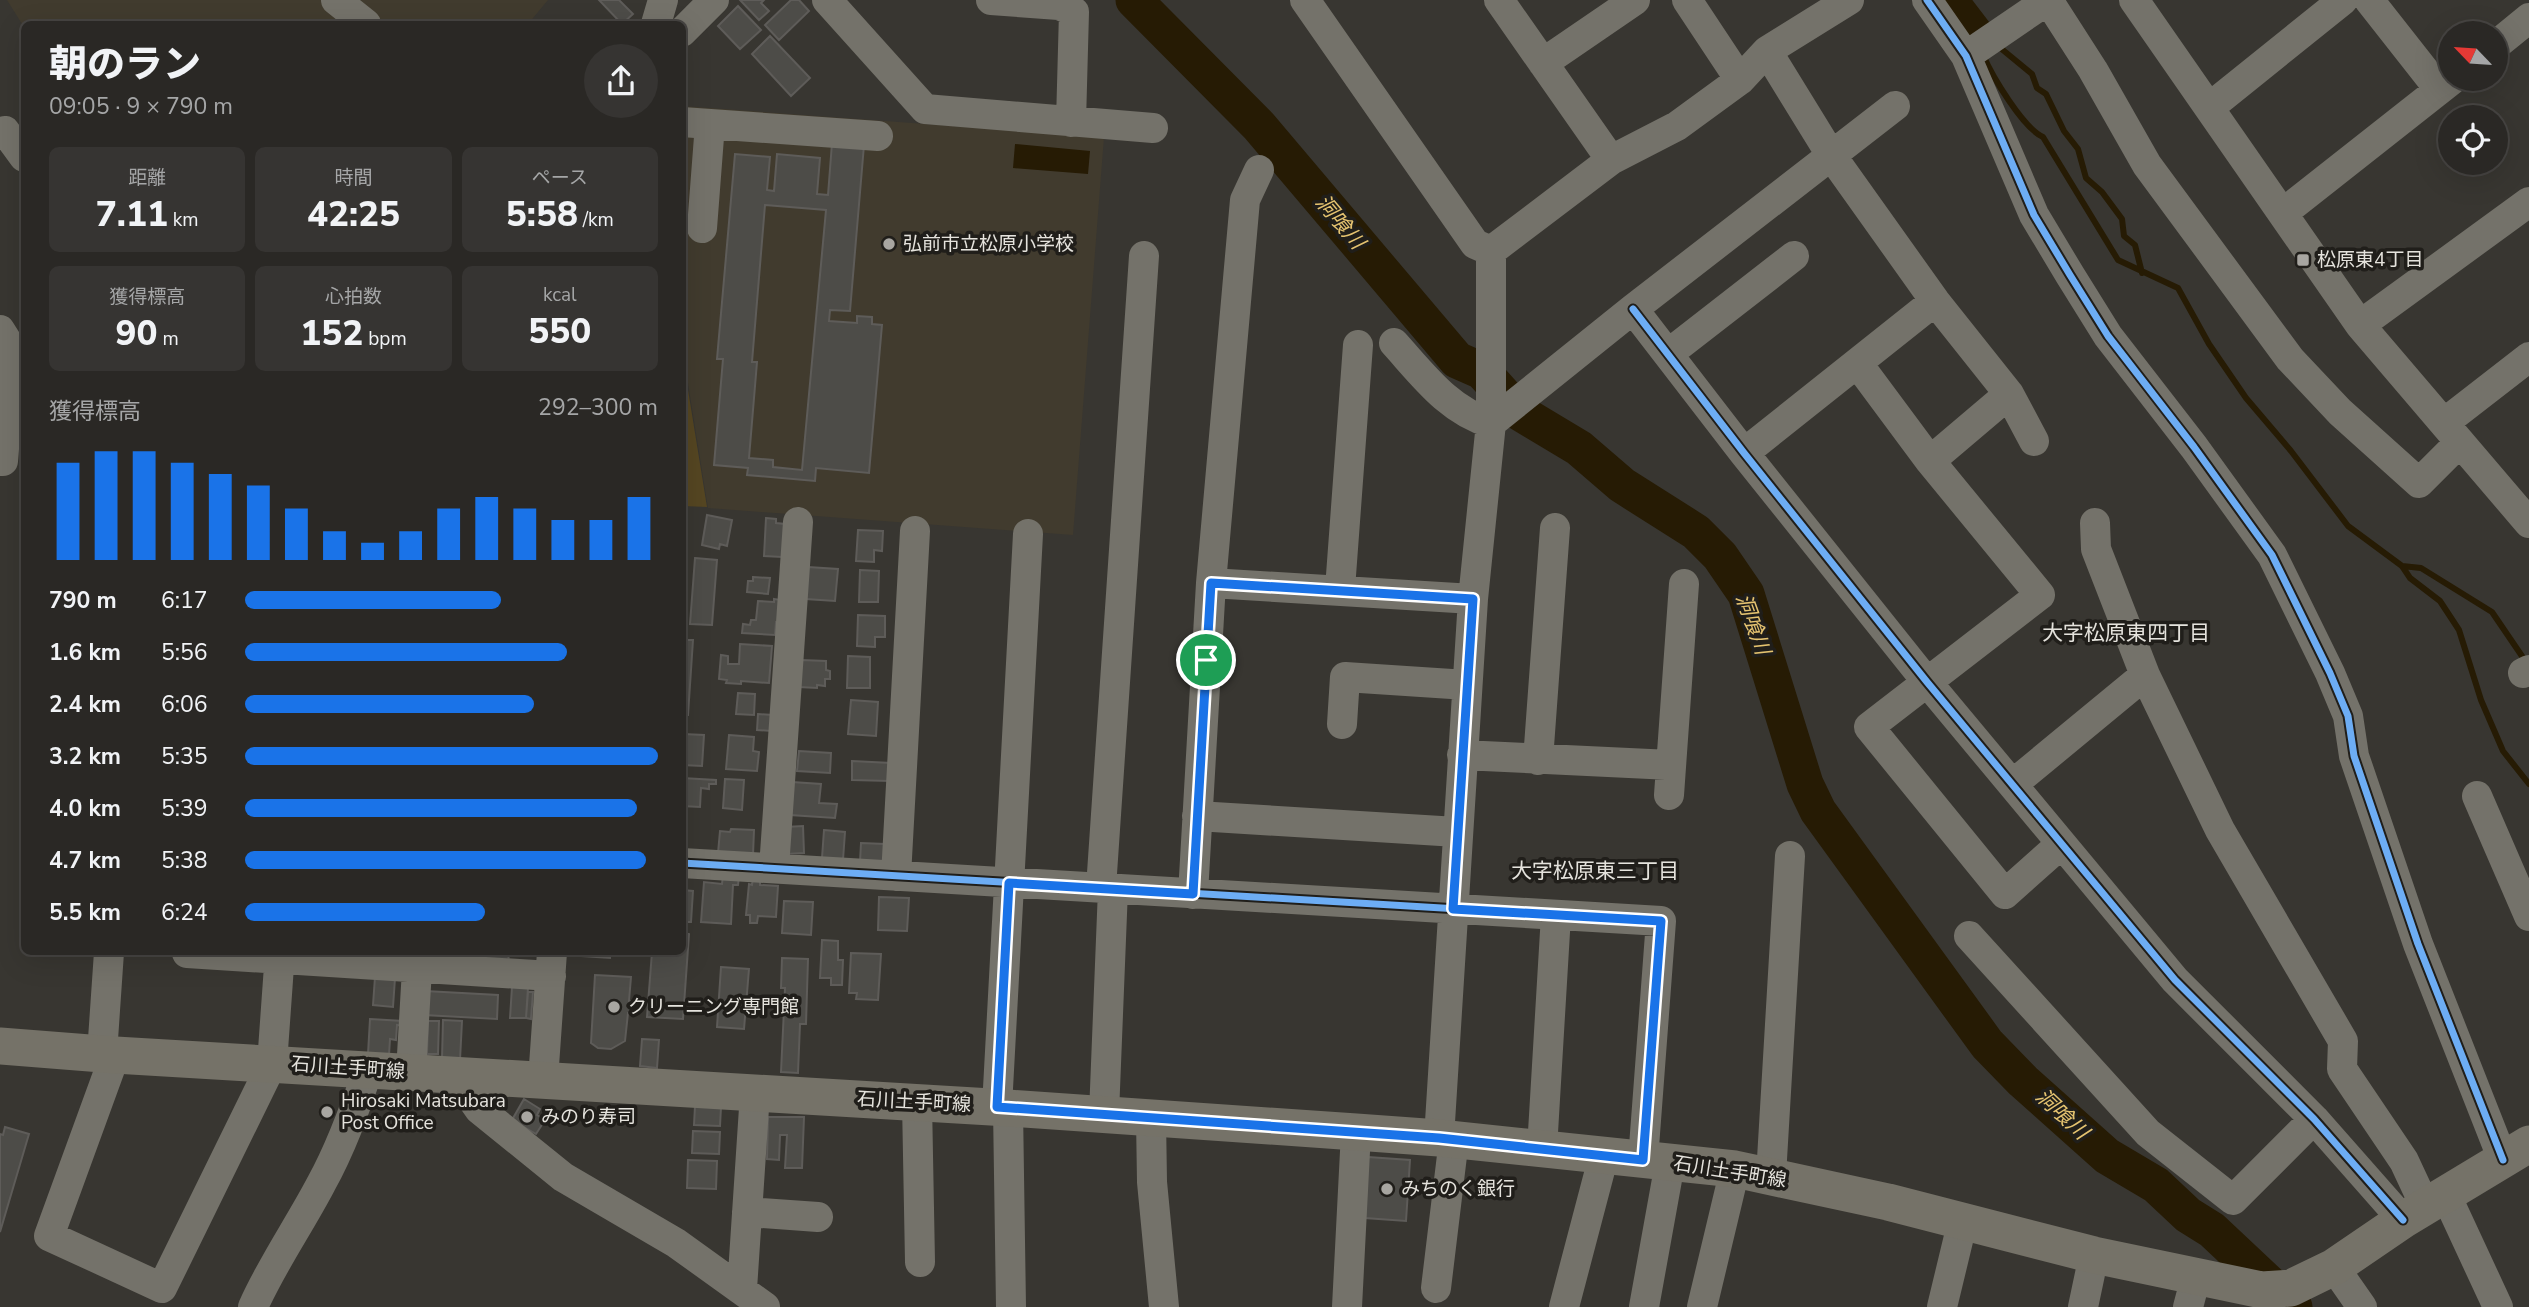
<!DOCTYPE html>
<html lang="ja">
<meta charset="utf-8">
<style>
:root{--surface:#2a2825;--page:#363432;--text:#f1f3f6;--muted:#a5a6a7;--line:#464442;--accent:#1a73e8}
body{margin:0;font-family:"Nunito Sans","Noto Sans JP",sans-serif;background:var(--page);color:var(--text);height:100vh;display:flex;flex-direction:column;font-size:26px;white-space:nowrap}
*{box-sizing:border-box;margin:0}
p{font-size:23px;color:var(--muted)}
.icon{flex:none;width:38px;height:38px;fill:none;stroke:currentColor;stroke-width:2;stroke-linecap:round;stroke-linejoin:round}
.map{position:relative;flex:1;overflow:hidden}
.side{position:absolute;left:21px;top:21px;width:665px;height:934px;display:flex;flex-direction:column;background:var(--surface);border-radius:10px;box-shadow:0 7px 28px #0002,0 0 0 2px var(--line)}
.side>*{flex:none}
.needle{width:46px;rotate:295deg}
.buttons{position:absolute;left:2438px;top:21px;display:grid;gap:14px}
.buttons a{display:grid;place-items:center;width:70px;height:70px;border-radius:50%;background:var(--surface);box-shadow:0 7px 28px #0002,0 0 0 2px var(--line);font-size:35px}
.pin{position:absolute;display:grid;place-items:center;width:60px;height:60px;color:#fff;margin:-30px;border:4px solid #fff;border-radius:50%;box-shadow:0 2px 7px #0007}
.round{display:grid;place-items:center;flex:none;width:74px;height:74px;border-radius:37px;background:var(--page)}
.summary{display:flex;align-items:center;justify-content:space-between;height:119px;padding:0 28px}
h1{font-size:38px;font-weight:800;line-height:52px}
.figures{display:grid;grid-template-columns:repeat(3,1fr);gap:10px;height:119px;padding:7px 28px}
.figures div{display:grid;align-content:center;border-radius:10px;background:var(--page);text-align:center}
.figures b{font-size:35px;font-weight:800}
.figures small{font-size:19px;font-weight:400}
.figures p{font-size:19px}
.chart{height:196px;padding:14px 28px}
.chart p{display:flex;justify-content:space-between}
.chart svg{width:100%;height:126px;margin-top:7px;stroke:var(--accent);stroke-width:6}
ul{padding:0 28px;list-style:none;font-size:23px}
li{display:grid;grid-template-columns:112px 84px 1fr;align-items:center;height:52px}
li i{height:18px;border-radius:9px;background:var(--accent)}
.map>svg:first-child{display:block}
</style>
<div class="map">
<svg width="2529" height="1307" viewBox="0 0 2529 1307">
<rect width="100%" height="100%" fill="#383631"/>
<path fill="#413b2e" d="M7 0H548L528 24H24V27Z
M682 106 1104 137 1073 535 708 508 683 352Z"/>
<path fill="#554622" d="M683 359 707 507 683 506Z"/>
<path fill="#261b04" d="M1015 144 1090 151 1088 174 1013 168Z"/>
<g fill="none" stroke-linecap="round" stroke-linejoin="round">
<path stroke="#261b04" stroke-width="6" d="M1998 46 2032 74 2037 88 2046 94 2064 131 2078 149 2086 178 2102 192 2122 219 2124 236 2135 245 2142 273
M1983 55C1992 76 2023 128 2043 137L2118 260 2178 288 2209 344 2246 398 2291 451 2348 526 2402 566 2410 578 2440 601 2459 630 2481 700 2503 751 2529 784
M2402 566 2421 568 2492 612 2526 662"/>
<path stroke="#261b04" stroke-width="37" d="M1134 0 1259 126 1457 360 1482 371 1519 412 1579 448 1622 485 1696 532 1720 556 1746 594 1805 784 1818 811 1987 1044 2023 1081 2107 1156 2156 1185 2188 1215 2212 1230 2294 1307
M1949 0 1975 34"/>
</g>
<path fill="#4d4c48" stroke="#5e5c59" stroke-width="2" fill-rule="evenodd" d="M599 0H619L633 14 622 24Z
M740 0H764L761 3 769 11 759 20Z
M791 0H799L809 11 779 40 765 25Z
M738 6 761 30 740 49 718 26Z
M770 36 810 78 791 96 752 54Z
M832 143 864 145 850 311 830 310 829 321 857 323V316L872 317V324L882 325 869 473 816 468 815 481 747 475 748 468 714 465 723 359H717L735 154 770 157 767 190 774 191 777 154 820 158 817 194 828 195ZM765 205 826 210 802 470 773 467V460L749 458 757 362H752Z
M707 515 732 520 727 546 720 544 719 549 702 545Z
M766 518 776 519V523L785 524 782 557 764 556Z
M858 530 883 531 882 551 874 550V562L856 561Z
M695 558 717 560 712 625 690 624Z
M808 567 838 569 835 601 806 599Z
M860 570 879 571 878 602H859Z
M753 577 770 578 768 594 747 592 748 581H753Z
M774 599 781 600 780 622H776L775 635 742 633 743 624 750 625 751 620H756L758 601 774 602Z
M858 615 885 616V637H875V647L857 646Z
M682 640H693L688 715H682Z
M740 644 772 646 769 683 741 681V684L726 683 727 680 719 679 721 655 728 656V664H739Z
M848 656 870 657V688H847Z
M801 660 826 661V670L830 671V679H825V686L817 685V688L799 687Z
M738 693 755 694 754 715 736 714Z
M851 700 878 702 876 736 848 734Z
M758 714 773 715 772 731 757 730Z
M683 734 704 735 702 766 682 765Z
M729 735 754 737 753 751 759 752 757 771 726 769Z
M799 751 831 753 830 773 797 771Z
M852 761 891 763 890 781 852 780Z
M682 778 716 780V784H709V789L701 788 700 807 682 806Z
M725 779 744 780 742 810 723 808Z
M792 782 821 784 819 803 837 804 835 818 790 815Z
M803 826 804 853 786 854 785 827Z
M731 829 754 830 753 855 718 853 720 831 730 832Z
M824 830 845 832 843 860 822 858Z
M861 843 885 844 884 863 860 862Z
M723 875 739 876 738 885H733L731 924 701 922 704 882 722 884Z
M753 878H760V885L778 886 776 917 758 916 757 923H750V915H746L749 884 752 885Z
M682 890 693 891 691 922H682Z
M879 897 909 898 907 931 878 930Z
M784 901 813 902 811 935 782 933Z
M682 933 689 934 683 1019 647 1017 652 952H682Z
M822 940 838 941V960H843L842 985H831V978H820Z
M482 952H509L508 964 482 962Z
M582 952H610V958L582 956Z
M851 953 881 954 878 1000 856 999 857 993H849Z
M782 958 808 959 806 1024H800L798 1073 781 1072 785 988H781Z
M721 967 749 969 744 1029 717 1027Z
M595 975 631 977 629 1001H635L634 1013H628L625 1041 611 1049 598 1048 591 1043Z
M375 977 395 978 393 1007 373 1005Z
M512 987H528L526 1018H510Z
M425 991 498 995 497 1019 424 1015Z
M528 992H533L531 1019 526 1018Z
M370 1019 403 1021V1026L397 1025 396 1040 390 1039 389 1055 368 1054Z
M443 1020 462 1021 460 1060 442 1059Z
M428 1021H439L438 1054H427Z
M642 1039 659 1040 657 1068 640 1066Z
M524 1099 540 1109 537 1115 545 1120 536 1134 512 1120Z
M695 1106 721 1107 720 1126 694 1125Z
M768 1117H804L802 1168H785L787 1135H780L779 1160 767 1159Z
M5 1127 29 1134 0 1232V1134L3 1135Z
M693 1131 720 1132 719 1154 692 1153Z
M1368 1157 1410 1160 1406 1221 1365 1218Z
M688 1160 717 1161 716 1189 687 1188Z"/>
<g fill="none" stroke-linecap="round" stroke-linejoin="round">
<path stroke="#74726a" stroke-width="30" d="M336 0 366 24
M827 0 925 109 1153 128
M991 0 1059 5 1074 12 1071 122
M1305 0 1475 244 1491 251
M1499 0 1611 160
M1687 0 1740 80
M1927 0 1966 56 2034 215 2070 275 2108 336 2194 447 2272 555 2330 673 2348 716 2354 756 2418 944 2503 1160
M2134 0 2360 325 2529 523
M2369 0 2439 89
M656 24 663 0
M682 32 714 0
M2496 45 2529 18
M1767 51 1831 155 1935 301 2009 394 2034 441
M1966 56 2048 0 2093 70 2147 165 2290 359 2340 412 2419 483 2460 442
M1543 63 1635 0
M2210 107 2343 0
M682 122 878 136
M0 135 5 131 24 157
M2283 213 2453 79
M702 228 710 124
M1491 251 1611 160 1677 126 1740 80 1767 51 1849 0
M1633 309 1744 453 1927 682 2175 980 2314 1119 2403 1220
M2360 325 2529 202
M0 330 12 349 3 461H0
M1394 343C1423 375 1449 411 1491 423
M1668 354 1794 256
M1858 364 1930 461 2040 595 1869 727 2005 894 2060 845
M1491 423 1633 309 1895 106
M2444 423 2529 357
M1744 453 1935 301
M1930 461 2009 394
M2095 523 2096 549 2145 675 2220 830 2343 1041 2342 1069 2404 1161 2425 1206
M1211 583 1473 599
M1340 589 1358 345
M2523 673 2529 670
M1342 724 1345 677 1467 685
M1462 755 1671 765
M1538 760 1555 528
M2013 784 2145 675
M1669 795 1684 584
M2477 796 2529 916
M1197 816 1457 832
M682 863 1661 921 1643 1160
M774 868 798 522
M896 876 915 531
M1101 888 1144 256
M1193 894 1211 583 1245 200 1259 170
M1969 936 2148 1133 2233 1200 2314 1119
M187 953 551 976
M102 1054 109 952
M115 1055 49 1236 162 1288 272 1064 280 952
M411 1072 418 952
M470 1075 472 1099 479 1109 563 1177 676 1243 765 1307
M543 1080 552 952
M917 1102 920 1262
M997 1107 1028 534
M1008 1108 1011 1307
M1104 1114 1113 889
M1151 1118 1152 1182 1164 1307
M1439 1138 1473 599 1491 423V251
M1542 1149 1556 915
M1771 1176 1790 856
M2446 1195 2498 1307
M747 1212 818 1217
M2334 1267 2362 1307
M1436 1288 1454 1139
M742 1289 755 1093
M253 1307C272 1264 299 1226 321 1184 341 1148 355 1109 368 1070
M1347 1307 1356 1132
M1564 1307 1604 1155
M1644 1307 1670 1163
M1702 1307 1735 1169
M1942 1307 1963 1220
M2083 1307 2094 1255
M2188 1307 2196 1277"/>
<path stroke="#757268" stroke-width="37" d="M0 1046 115 1055 1008 1108 1356 1132 1439 1138 1735 1169 1888 1202 2094 1255 2262 1290 2291 1288 2334 1267 2403 1220 2529 1144"/>
<g stroke="#201e1a" stroke-width="11">
<path id="cycleway" d="M1927 0 1966 56 2034 215 2070 275 2108 336 2194 447 2272 555 2330 673 2348 716 2354 756 2418 944 2503 1160
M1633 309 1744 453 1927 682 2175 980 2314 1119 2403 1220
M682 863 1661 921 1643 1160"/>
</g>
<use href="#cycleway" stroke="#6dadf4" stroke-width="7"/>
</g>
<g fill="none" stroke-linecap="round" stroke-linejoin="round">
<g stroke="#fff" stroke-width="14">
<path id="route" d="M1211 583 1473 599 1453 909 1661 921 1643 1160 1439 1138 997 1107 1009 883 1193 894Z"/>
</g>
<use href="#route" stroke="#1a73e8" stroke-width="9"/>
</g>
<g fill="#a8a6a1" stroke="#201e1a" stroke-width="2.5">
<circle cx="889" cy="244" r="7"/>
<rect x="2296" y="253" width="14" height="14" rx="3.5"/>
<circle cx="614" cy="1007" r="7"/>
<circle cx="327" cy="1112" r="7"/>
<circle cx="527" cy="1117" r="7"/>
<circle cx="1387" cy="1189" r="7"/>
</g>
<g text-anchor="middle" dominant-baseline="central" stroke-width="7" stroke-linejoin="round" paint-order="stroke">
<g font-size="19" fill="#e5e3dd" stroke="#201e1a" text-anchor="start">
<text x="903" y="244">弘前市立松原小学校</text>
<text x="2317" y="260">松原東4丁目</text>
<text x="628" y="1007">クリーニング専門館</text>
<text x="341" y="1101">Hirosaki Matsubara<tspan x="341" dy="22">Post Office</tspan></text>
<text x="541" y="1117">みのり寿司</text>
<text x="1401" y="1189">みちのく銀行</text>
</g>
<g font-size="19" fill="#e5e3dd" stroke="#201e1a">
<text transform="translate(348 1068) rotate(4)">石川土手町線</text>
<text transform="translate(914 1102) rotate(3)">石川土手町線</text>
<text transform="translate(1730 1172) rotate(9)">石川土手町線</text>
</g>
<g font-size="21" font-style="italic" fill="#e5c370" stroke="#201e1a">
<text transform="translate(1340 222) rotate(50)">洞喰川</text>
<text transform="translate(1753 624) rotate(70)">洞喰川</text>
<text transform="translate(2062 1114) rotate(43)">洞喰川</text>
</g>
<g font-size="21" fill="#e5e3dd" stroke="#201e1a">
<text x="2126" y="633">大字松原東四丁目</text>
<text x="1595" y="871">大字松原東三丁目</text>
</g>
</g>
</svg>
<div class="buttons">
<a><svg class="needle" viewBox="-14 -14 28 28"><path d="M0-13l5 13h-10z" fill="#e53935"/><path d="M0 13l5-13h-10z" fill="#a5a6a7"/></svg></a>
<a><svg class="icon" aria-label="locate" viewBox="0 0 24 24"><circle cx="12" cy="12" r="6"/><path d="M12 2v4M12 18v4M2 12h4M18 12h4"/></svg></a>
</div>
<div class="pin" style="left:1206px;top:660px;background:#1e9e55"><svg class="icon" aria-label="arrive" viewBox="0 0 24 24"><path d="M6 21V4h12l-3 4 3 4H6"/></svg></div>
<section class="side">
<div class="summary"><div><h1>朝のラン</h1><p>09:05 · 9 × 790 m</p></div><a class="round"><svg class="icon" aria-label="share" viewBox="0 0 24 24"><path d="M12 15V3M7 8l5-5 5 5M5 13v7h14v-7"/></svg></a></div>
<div class="figures">
<div><p>距離</p><b>7.11<small> km</small></b></div>
<div><p>時間</p><b>42:25</b></div>
<div><p>ペース</p><b>5:58<small> /km</small></b></div>
</div>
<div class="figures">
<div><p>獲得標高</p><b>90<small> m</small></b></div>
<div><p>心拍数</p><b>152<small> bpm</small></b></div>
<div><p>kcal</p><b>550</b></div>
</div>
<div class="chart"><p><span>獲得標高</span>292–300 m</p>
<svg viewBox="0 0 160 44" preserveAspectRatio="none"><path d="M5 44V10M15 44V6M25 44V6M35 44V10M45 44V14M55 44V18M65 44V26M75 44V34M85 44V38M95 44V34M105 44V26M115 44V22M125 44V26M135 44V30M145 44V30M155 44V22"/></svg>
</div>
<ul>
<li><b>790 m</b>6:17<i style="width:62%"></i></li>
<li><b>1.6 km</b>5:56<i style="width:78%"></i></li>
<li><b>2.4 km</b>6:06<i style="width:70%"></i></li>
<li><b>3.2 km</b>5:35<i style="width:100%"></i></li>
<li><b>4.0 km</b>5:39<i style="width:95%"></i></li>
<li><b>4.7 km</b>5:38<i style="width:97%"></i></li>
<li><b>5.5 km</b>6:24<i style="width:58%"></i></li>
</ul>
</section>
</div>
